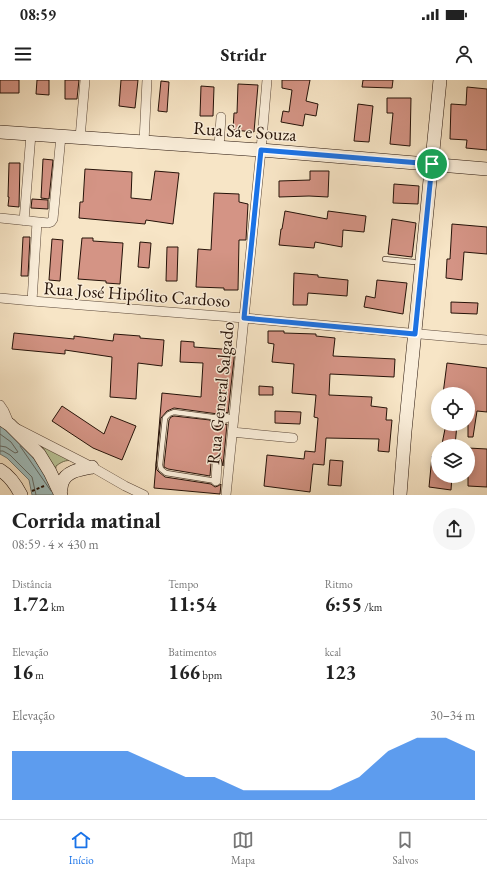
<!DOCTYPE html>
<html lang="pt">
<meta charset="utf-8">
<style>
:root{--surface:#fff;--page:#f6f6f6;--text:#222;--muted:#767676;--line:#e0e0e0;--accent:#1a73e8}
body{margin:0;font-family:"EB Garamond",serif;background:var(--page);color:var(--text);height:100vh;display:flex;flex-direction:column;font-size:15px;white-space:nowrap}
*{box-sizing:border-box;margin:0}
p{font-size:13px;color:var(--muted)}
.icon{flex:none;width:22px;height:22px;fill:none;stroke:currentColor;stroke-width:2;stroke-linecap:round;stroke-linejoin:round}
.map{position:relative;height:415px;overflow:hidden}
.drawer{display:flex;flex-direction:column;background:var(--surface);flex:1}
.drawer>*{flex:none}
.fabs{position:absolute;left:431px;top:307px;display:grid;gap:8px}
.fabs a{display:grid;place-items:center;width:44px;height:44px;border-radius:50%;background:var(--surface);box-shadow:0 2px 10px #0003;font-size:20px}
.pin{position:absolute;display:grid;place-items:center;width:34px;height:34px;color:#fff;margin:-17px;border:2px solid #fff;border-radius:50%;box-shadow:0 1px 4px #0007}
.round{display:grid;place-items:center;flex:none;width:42px;height:42px;border-radius:21px;background:var(--page)}
.overview{display:flex;align-items:center;justify-content:space-between;height:68px;padding:0 12px}
h1{font-size:22px;font-weight:700;line-height:30px}
.metrics{display:grid;grid-template-columns:repeat(3,1fr);gap:6px;height:68px;padding:4px 12px}
.metrics div{display:grid;align-content:center}
.metrics b{font-size:20px;font-weight:700}
.metrics small{font-size:11px;font-weight:400}
.metrics p{font-size:11px}
.chart{height:112px;padding:8px 12px}
.chart p{display:flex;justify-content:space-between}
.chart svg{width:100%;height:72px;margin-top:4px;fill:var(--accent);opacity:.7}
.status{display:flex;justify-content:space-between;align-items:center;height:28px;padding:0 20px;background:var(--surface);direction:ltr}
.status svg{height:11px;fill:currentColor}
header{display:flex;justify-content:space-between;align-items:center;height:52px;padding:0 12px;background:var(--surface);font-size:18px;font-weight:700}
.dock{display:flex;justify-content:space-around;align-items:center;height:56px;border-top:1px solid var(--line);background:var(--surface);font-size:11px;color:var(--muted)}
.dock a{display:grid;justify-items:center;gap:2px}
.dock .on{color:var(--accent)}
.map>svg:first-child{display:block}
</style>
<div class="status"><b>08:59</b><svg viewBox="0 0 49 12"><path d="M0 12V9h3v3zM5 12V6h3v6zM10 12V3h3v9zM15 12V0h3v12zM26 1h20v11H26zM47 4h2v5h-2z"/></svg></div>
<header><svg class="icon" aria-label="menu" viewBox="0 0 24 24"><path d="M4 6h16M4 12h16M4 18h16"/></svg>Stridr<svg class="icon" aria-label="person" viewBox="0 0 24 24"><circle cx="12" cy="8" r="4"/><path d="M4 21q1-7 8-7t8 7"/></svg></header>
<div class="map">
<svg width="487" height="415" viewBox="0 0 487 415">
<rect width="100%" height="100%" fill="#f7e5c6"/>
<filter id="stains"><feTurbulence type="fractalNoise" baseFrequency=".005" numOctaves="4"/><feColorMatrix values="0 0 0 0 .2 0 0 0 0 .09 0 0 0 0 .02 0 0 0 .5 -.17"/></filter>
<radialGradient id="worn" r=".72"><stop offset=".6" stop-color="#630" stop-opacity="0"/><stop offset="1" stop-color="#630" stop-opacity=".3"/></radialGradient>
<path fill="#b9c598" stroke="#6f6c50" d="M36 354 76 381C67 380 64 380 56 386L55 395Z"/>
<path fill="#9fbdbc" stroke="#6e7974" d="M0 344 18 355 57 413V415H32L29 400 7 378 0 374Z"/>
<g fill="none" stroke-linecap="round" stroke-linejoin="round">
<path stroke="#626862" stroke-width="1" d="M0 354 11 362 18 372 15 373 6 367 0 366
M20 366 51 411
M0 371H3L10 375 32 397 36 415"/>
</g>
<path fill="#d49485" stroke="#251208" d="M0 0H19V13H0Z
M37 0H49V15L36 14Z
M65 0H79L77 19H65Z
M121 0H138L135 28 119 26Z
M282 0H310L306 21 318 24 316 36 305 34 303 46 281 42 283 31 289 32 292 10 282 8Z
M363 0H393L392 8 362 7Z
M161 1 169 2 167 32 158 31Z
M238 4 258 5 254 52 233 50 234 33H237Z
M201 6 214 7 213 36H200Z
M467 7 487 9V70L466 68 467 60 450 59 451 24 466 25Z
M387 18H411L410 66 390 64 393 33H387Z
M358 24 373 26 369 62 354 61Z
M43 79 53 80 49 119 41 118Z
M9 83H20L19 127 8 126 9 117H8Z
M85 89 132 92 131 118 151 120 155 91 179 93 173 144 146 140 145 144 79 138 80 122H83Z
M310 91H329L328 117 309 116 279 117V101L310 100Z
M394 104 419 106 418 124 393 123Z
M214 113 239 114V122L248 124 246 160H239L238 210H224V208L196 207 198 169 211 170Z
M32 119 48 120V129L31 128Z
M285 131 327 139 328 131 366 136 364 152 343 150 342 167 315 162 314 168 279 165 281 149H282Z
M392 139 416 143 412 177 388 174Z
M452 144 487 147V174L464 172 462 200 446 198 447 179H450Z
M23 157H30L28 196H21Z
M82 158H93V161L123 163 120 204 106 203V201L78 199Z
M52 159 63 160 60 201 49 200Z
M140 162 151 163 149 188 138 187Z
M167 167H178L177 201H166Z
M294 193 318 195V197L348 200 347 216 308 213 307 225H293Z
M377 200 407 203 403 234 364 227 366 216 375 218Z
M451 222 478 223 477 234 451 233Z
M268 251H284V253L316 254V256L335 258 333 276 395 279 394 297 330 294 329 315 372 317 371 326 387 328 386 340H392L389 372 378 371 379 359 326 358 324 385 313 384 310 412 264 406 267 375 304 379 305 371 315 372 318 338 314 337 316 315 292 313 294 284 272 282 274 264 268 263Z
M14 253 74 259V256L113 261 114 254 140 256V258L164 260 162 286 138 283 136 319 110 317 112 277 65 270V274L12 269Z
M181 261 194 262V267L235 270 228 333 225 332 218 334 174 328 167 331 161 338 156 385 157 390 159 392 165 397 211 404 215 407 218 406 221 404 220 414 154 408 162 313 201 317 203 283 180 282Z
M447 283 487 288V332L477 331 473 357H468V314H443Z
M259 306 273 307V315H259Z
M62 326 104 354 111 336 136 346 122 380 93 368 52 341Z
M275 331 301 332 300 344 275 343Z
M174 336 210 340 212 345 215 347 227 344 223 386 222 382 221 379 218 378 214 379 211 383 210 396 168 389 164 387V385L169 340 171 337Z
M446 344H457L455 366 442 364Z
M468 368 487 369V407L468 406Z
M432 376H438V396H452L451 410 429 407Z
M330 380 343 381 341 406 328 405Z"/>
<g fill="none" stroke-linecap="round" stroke-linejoin="round">
<g stroke="#5a4738" stroke-width="6">
<path id="lane" d="M385 179 414 182
M216 401 166 393 161 389 160 385 165 338 169 334 174 332 220 338"/>
</g>
<g stroke="#5a4738" stroke-width="10">
<path id="street" d="M80 58 85 0
M144 62 147 0
M219 67 221 37
M0 138 48 143 51 142 53 139 61 56
M24 141 31 54
M0 218 32 221 244 238 487 260
M32 221 37 142
M0 325 4 331 10 345 92 387 125 406 144 415
M216 341 226 338
M232 352 293 358
M216 401 217 384
M226 415 261 70 267 0"/>
</g>
<g stroke="#251208" stroke-width="14">
<path id="secondary" d="M0 52 261 70 487 89
M0 338 10 345 39 374 50 392 61 415
M0 390C10 396 16 405 21 415
M60 413C61 410 61 406 62 403 66 391 81 389 92 387
M400 415 405 351 440 0"/>
</g>
<path stroke="#251208" stroke-width="2" stroke-dasharray="3 2" stroke-linecap="butt" d="M32 411 44 406"/>
<use href="#lane" stroke="#faeeda" stroke-width="4.5"/>
<use href="#street" stroke="#faeeda" stroke-width="9"/>
<use href="#secondary" stroke="#faeeda" stroke-width="13"/>
</g>
<g fill="none" stroke-linecap="round" stroke-linejoin="round">
<g stroke="#fff" stroke-width="8">
<path id="route" d="M261 70 432 84 415 254 244 238Z"/>
</g>
<use href="#route" stroke="#1a73e8" stroke-width="5"/>
</g>
<g text-anchor="middle" dominant-baseline="central" stroke-width="3" stroke-linejoin="round" paint-order="stroke">
<g font-size="18" fill="#251208" stroke="#faeeda">
<text transform="translate(245 51) rotate(4)">Rua Sá e Souza</text>
<text transform="translate(137 214) rotate(4)">Rua José Hipólito Cardoso</text>
<text transform="translate(220 313) rotate(-84)">Rua General Salgado</text>
</g>
</g>
<rect width="100%" height="100%" filter="url(#stains)"/>
<rect width="100%" height="100%" fill="url(#worn)"/>
</svg>
<div class="fabs">
<a><svg class="icon" aria-label="locate" viewBox="0 0 24 24"><circle cx="12" cy="12" r="6"/><path d="M12 2v4M12 18v4M2 12h4M18 12h4"/></svg></a>
<a><svg class="icon" aria-label="layers" viewBox="0 0 24 24"><path d="M12 4l9 5-9 5-9-5zM3 14l9 5 9-5"/></svg></a>
</div>
<div class="pin" style="left:432px;top:84px;background:#1e9e55"><svg class="icon" aria-label="arrive" viewBox="0 0 24 24"><path d="M6 21V4h12l-3 4 3 4H6"/></svg></div>
</div>
<section class="drawer">
<div class="overview"><div><h1>Corrida matinal</h1><p>08:59 · 4 × 430 m</p></div><a class="round"><svg class="icon" aria-label="share" viewBox="0 0 24 24"><path d="M12 15V3M7 8l5-5 5 5M5 13v7h14v-7"/></svg></a></div>
<div class="metrics">
<div><p>Distância</p><b>1.72<small> km</small></b></div>
<div><p>Tempo</p><b>11:54</b></div>
<div><p>Ritmo</p><b>6:55<small> /km</small></b></div>
</div>
<div class="metrics">
<div><p>Elevação</p><b>16<small> m</small></b></div>
<div><p>Batimentos</p><b>166<small> bpm</small></b></div>
<div><p>kcal</p><b>123</b></div>
</div>
<div class="chart"><p><span>Elevação</span>30–34 m</p>
<svg viewBox="0 0 160 44" preserveAspectRatio="none"><path d="M0 44V14L10 14L20 14L30 14L40 14L50 22L60 30L70 30L80 38L90 38L100 38L110 38L120 30L130 14L140 6L150 6L160 14V44z"/></svg>
</div>
</section>
<nav class="dock">
<a class="on"><svg class="icon" aria-label="home" viewBox="0 0 24 24"><path d="M3 11l9-7 9 7M6 9v11h12V9"/></svg>Início</a>
<a><svg class="icon" aria-label="map" viewBox="0 0 24 24"><path d="M3 6l6-2 6 2 6-2v14l-6 2-6-2-6 2zM9 4v14M15 6v14"/></svg>Mapa</a>
<a><svg class="icon" aria-label="saved" viewBox="0 0 24 24"><path d="M7 4h10v16l-5-4-5 4z"/></svg>Salvos</a>
</nav>
